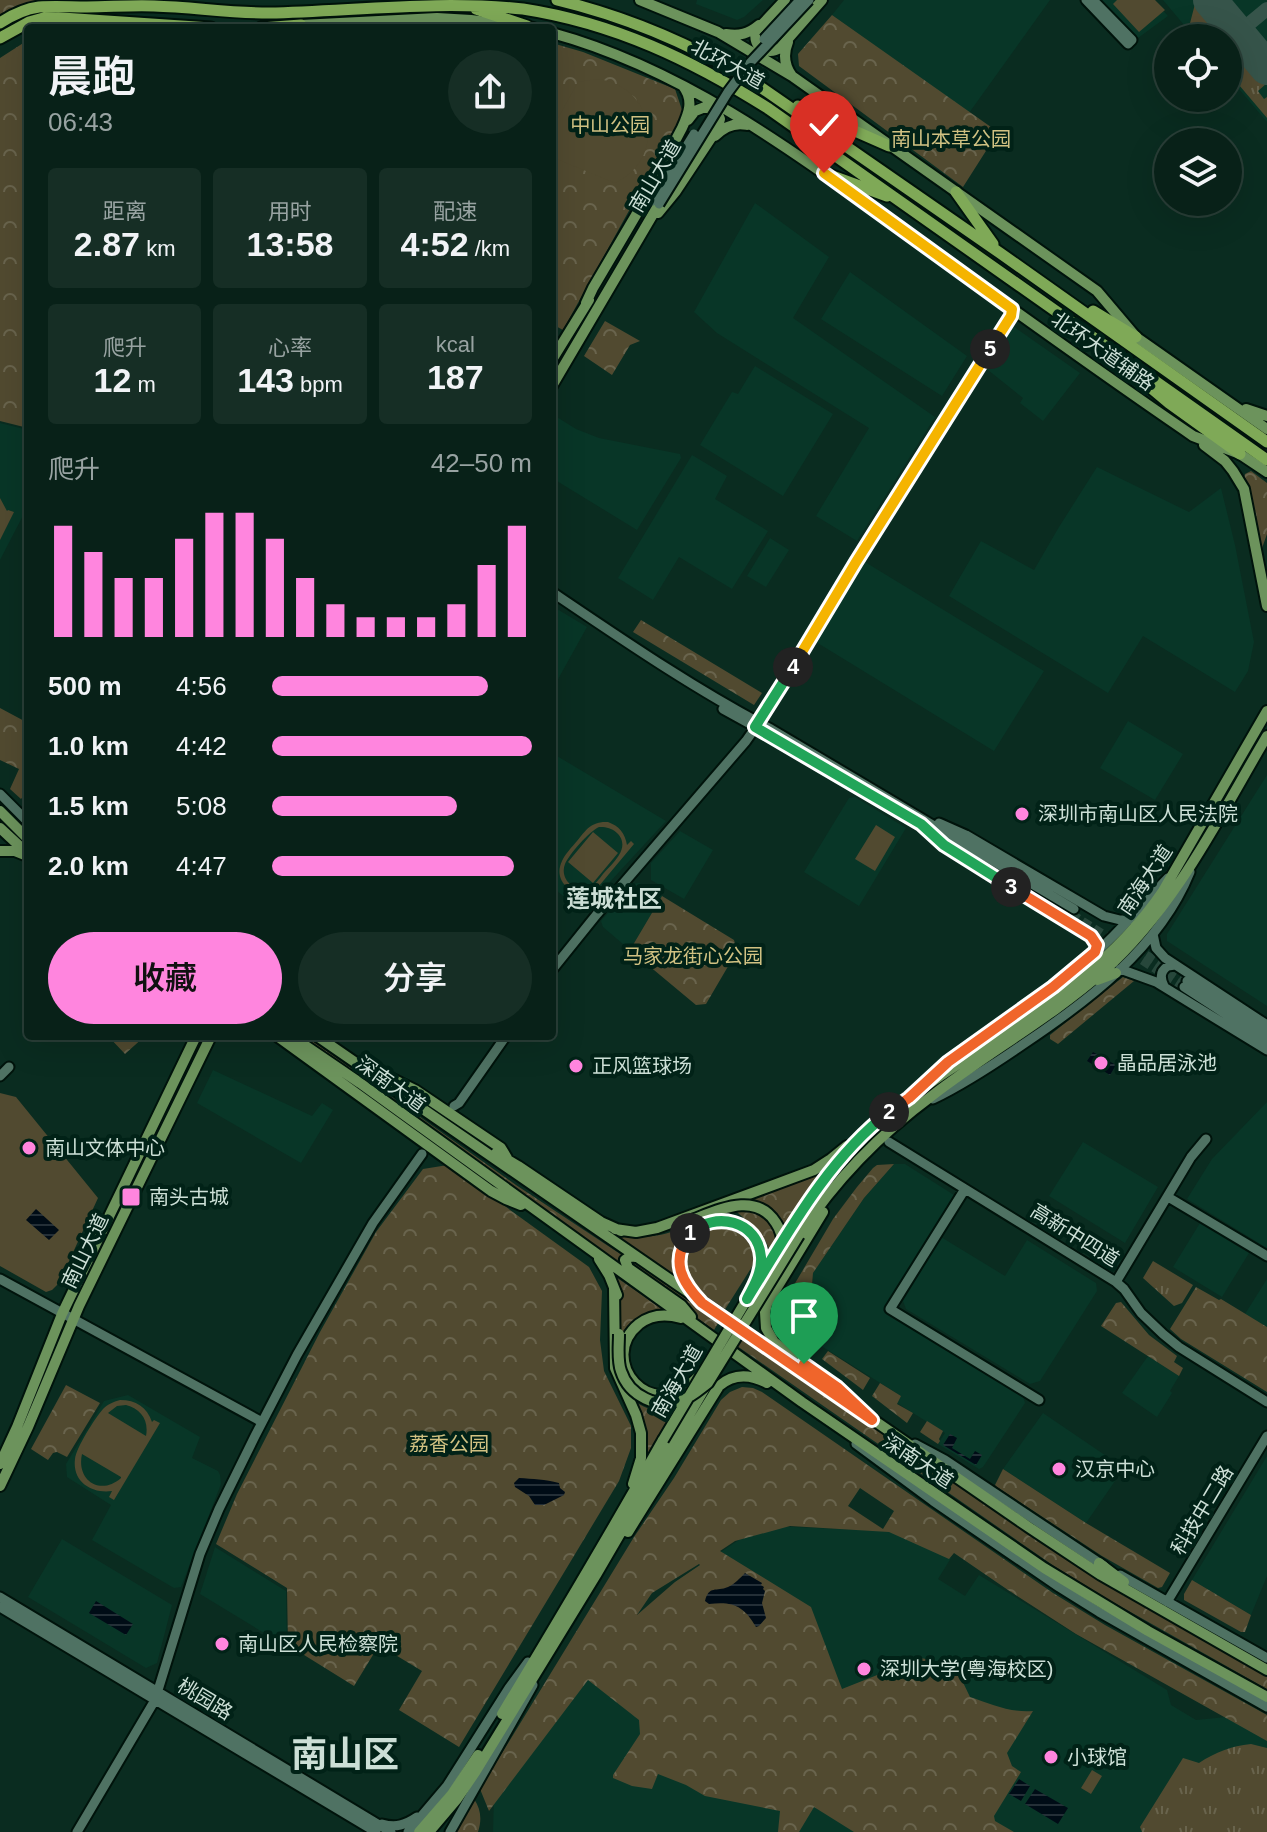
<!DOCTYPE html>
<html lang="zh">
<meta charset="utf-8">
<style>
:root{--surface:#082118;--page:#162e25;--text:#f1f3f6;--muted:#98a3a2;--line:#293e37;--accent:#ff85de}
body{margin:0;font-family:Helvetica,"Noto Sans SC",sans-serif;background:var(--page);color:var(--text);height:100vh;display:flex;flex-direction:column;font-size:30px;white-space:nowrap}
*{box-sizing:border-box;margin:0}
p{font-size:26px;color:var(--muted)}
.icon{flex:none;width:44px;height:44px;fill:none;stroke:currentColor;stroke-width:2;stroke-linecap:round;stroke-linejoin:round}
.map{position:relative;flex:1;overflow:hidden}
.sheet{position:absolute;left:24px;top:24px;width:532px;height:1016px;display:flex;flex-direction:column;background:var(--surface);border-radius:8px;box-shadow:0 8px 32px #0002,0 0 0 2px var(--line)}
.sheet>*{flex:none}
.fabs{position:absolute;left:1154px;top:24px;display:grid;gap:16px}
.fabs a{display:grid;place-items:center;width:88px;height:88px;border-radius:50%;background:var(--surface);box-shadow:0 8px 32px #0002,0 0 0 2px var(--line);font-size:40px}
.pin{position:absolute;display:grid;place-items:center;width:68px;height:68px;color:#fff;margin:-82px -34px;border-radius:50% 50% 50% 0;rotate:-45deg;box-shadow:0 0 8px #0007}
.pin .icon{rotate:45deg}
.km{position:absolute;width:40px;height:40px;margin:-20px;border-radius:50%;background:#222;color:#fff;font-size:22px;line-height:40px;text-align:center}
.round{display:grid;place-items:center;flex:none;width:84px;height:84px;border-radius:42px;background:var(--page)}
.headline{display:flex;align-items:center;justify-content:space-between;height:136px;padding:0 24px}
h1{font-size:44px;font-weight:600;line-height:60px}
.stats{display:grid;grid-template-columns:repeat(3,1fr);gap:12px;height:136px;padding:8px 24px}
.stats div{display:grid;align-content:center;border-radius:8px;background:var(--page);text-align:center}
.stats b{font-size:34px;font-weight:600}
.stats small{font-size:22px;font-weight:400}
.stats p{font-size:22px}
.chart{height:224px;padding:16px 24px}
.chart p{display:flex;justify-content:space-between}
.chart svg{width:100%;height:144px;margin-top:8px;stroke:var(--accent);stroke-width:6}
.button{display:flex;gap:16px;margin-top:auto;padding:16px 24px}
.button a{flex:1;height:92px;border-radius:48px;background:var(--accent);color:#111;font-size:32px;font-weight:600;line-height:92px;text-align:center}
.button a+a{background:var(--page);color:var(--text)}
ul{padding:0 24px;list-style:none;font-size:26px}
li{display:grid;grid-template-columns:128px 96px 1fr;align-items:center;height:60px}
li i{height:20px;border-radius:10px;background:var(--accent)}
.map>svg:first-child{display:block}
</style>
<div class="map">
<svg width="1267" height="1832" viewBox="0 0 1267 1832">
<defs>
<pattern id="grass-tufts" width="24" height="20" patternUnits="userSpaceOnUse" patternTransform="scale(2)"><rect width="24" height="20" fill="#514a30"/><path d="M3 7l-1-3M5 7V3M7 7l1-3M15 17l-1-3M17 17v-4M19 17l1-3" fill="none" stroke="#69644d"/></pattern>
<pattern id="forest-crowns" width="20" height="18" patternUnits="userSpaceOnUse" patternTransform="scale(2)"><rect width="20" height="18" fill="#514a30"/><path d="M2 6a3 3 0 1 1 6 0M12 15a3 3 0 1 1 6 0" fill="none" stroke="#69644d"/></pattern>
<pattern id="water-rules" width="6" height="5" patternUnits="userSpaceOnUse" patternTransform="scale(2)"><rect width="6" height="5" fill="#000c16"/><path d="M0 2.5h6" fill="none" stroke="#242f37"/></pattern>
</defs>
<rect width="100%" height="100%" fill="#0a2c20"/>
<path fill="#083627" d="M697 0H763L744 17 737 20 696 4Z
M844 0H1050L969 113 832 15Z
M1101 0H1153L1168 16 1138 38Z
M1163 0H1267V122L1228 76V38H1195Z
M755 203 829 257 793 318 935 417 857 541 816 516 869 428 717 333 694 312Z
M850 272 967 356 942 396 821 319Z
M1010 324 1080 373 1043 421 1020 403 1023 398 983 366Z
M755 366 833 414 783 496 700 445 732 392 738 394Z
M552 414 576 429 599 438 680 454 681 458 637 530 552 478Z
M0 423 28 430V506L0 560Z
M692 455 727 476 715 499 768 531 732 589 679 557 653 600 618 578Z
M1097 467 1189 512 1221 488 1235 545 1254 642 1248 671 1235 692 1143 636 1108 693 949 596 981 541 1034 570 1059 527Z
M770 538 789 550 766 587 747 576Z
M865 562 1044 671 994 751 816 642Z
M552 606 587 627 552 690Z
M1128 721 1183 754 1155 800 1100 768Z
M552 753 666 821 585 909 577 907 552 887Z
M1267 775V1006L1167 941V934Z
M855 797 906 828 859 906 804 872 849 798Z
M680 831 713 850 684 899 651 880V863Z
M639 883 662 896 630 950 603 927 601 921 633 884Z
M213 1070 312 1116 322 1103 333 1110 301 1163 197 1103Z
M1267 1102V1248L1187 1199 1212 1159Z
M1083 1142 1158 1187 1125 1243 1049 1196Z
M894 1164H905L954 1195 883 1311 1023 1397 1025 1403 983 1467 979 1469 938 1444 945 1433 897 1403 901 1396 815 1342 810 1329 809 1321 813 1273 864 1198Z
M1200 1223 1249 1253 1222 1297 1173 1267Z
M941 1237 1005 1276 1027 1240 1096 1283 1097 1291 1040 1381 1030 1384 906 1309 903 1301Z
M1267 1279V1327L1245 1314Z
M1148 1356 1179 1376 1170 1391 1172 1393 1157 1417 1122 1393Z
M128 1395 200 1437 192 1458 218 1471 220 1475 221 1484 181 1587 174 1588 92 1540 111 1505 67 1477 66 1464 104 1401Z
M1043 1413 1124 1468 1086 1523 1003 1469Z
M1267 1456V1576L1251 1615 1192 1580Z
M772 1526 884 1531 917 1537 951 1558 938 1579 965 1596 979 1575 1167 1690 1171 1705 1196 1720 1226 1717 1267 1738V1832H493L494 1797 605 1657 675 1582 748 1534Z
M62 1539 172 1605 157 1663 146 1668 28 1597Z
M215 1547 286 1591 287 1647 200 1594Z"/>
<path fill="url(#grass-tufts)" d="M1200 1 1267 80V83L1258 91 1264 99 1267 97V118L1228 72V38H1199L1189 27 1195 4Z
M1153 1261 1193 1285 1182 1303 1174 1306 1143 1278Z
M1251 1744 1267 1748V1832H1142L1140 1827 1183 1758 1199 1763C1216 1752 1231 1746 1251 1744Z"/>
<path fill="url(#forest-crowns)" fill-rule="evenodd" d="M0 0H43L34 2 0 17Z
M832 15 998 132 963 187 799 66 798 54Z
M28 40V428L0 421V58Z
M552 43 583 52 675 89 683 113 563 330 552 324Z
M605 321 640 341 630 345 612 375 584 356Z
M1251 471 1267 483V534L1261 551 1244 479 1245 474Z
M641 620 762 693 754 705 633 632Z
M0 708 28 723V790L21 799 10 789 19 769 0 760Z
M662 896 734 940 737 951 706 1004 696 1005 630 950Z
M1123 977 1134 981 1058 1044 1050 1039V1035Z
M108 1036H145L125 1054Z
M301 1036 314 1042 516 1185 720 1320 714 1330Z
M842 1153 806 1196 770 1252C763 1229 749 1225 733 1208L743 1199Z
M894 1164 864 1198 813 1273 809 1321 815 1342 810 1350H808C789 1337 780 1332 781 1307L833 1219 857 1187 873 1168 877 1165Z
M448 1165 589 1267 602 1291 600 1340 604 1371 631 1426V1448L619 1481 459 1747 399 1710 422 1671 379 1645 354 1686 288 1645 287 1588 216 1544 237 1494 320 1332 376 1232 423 1169Z
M726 1211 730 1216C693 1214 662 1242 676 1280L600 1229C652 1248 678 1229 726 1211Z
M716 1227C738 1228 753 1239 755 1262L724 1311C714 1303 701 1296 693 1287 688 1281 687 1276 685 1269 681 1245 694 1232 716 1227Z
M610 1273 668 1313 653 1314 621 1347C621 1319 623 1299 610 1273Z
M1196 1287 1219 1300 1221 1299 1267 1327V1392L1181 1339 1170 1329Z
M1121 1302 1149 1335 1177 1356 1174 1362 1183 1368 1179 1376 1101 1326 1116 1303Z
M743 1336 933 1469 1083 1571 1267 1675V1689L1111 1601 1054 1566 737 1346Z
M828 1351 870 1378 863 1390 822 1359Z
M880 1383 901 1396 897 1404 913 1413 907 1423 872 1396Z
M66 1385 100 1403 67 1457 57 1452 53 1453 48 1460 31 1449Z
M742 1387 753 1388 762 1392 1053 1593 1105 1625 1267 1715V1741L1076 1634 1008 1590 954 1553 949 1559 889 1532 790 1526 735 1541 720 1551 811 1607 842 1689 920 1658 932 1660 958 1672 970 1697C991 1704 1010 1713 1033 1711L1007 1753 1012 1766 1021 1772 994 1816 995 1821 1014 1832H854L814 1807 799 1832H778L780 1811 705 1796 686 1785 658 1774 652 1789 632 1786 613 1778V1775L640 1734 639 1720 588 1680 489 1811 480 1789 634 1537 674 1478 721 1400 730 1392ZM860 1488 894 1511 883 1529 848 1506ZM699 1564 700 1565 675 1582 637 1615 652 1593Z
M634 1401C646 1409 664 1416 676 1406L677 1408 642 1468Z
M927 1421 943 1431 939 1439 940 1441 938 1444 920 1432Z
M1003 1469 1086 1523 1170 1573 1162 1587 1158 1588 1102 1556 997 1487 995 1485Z
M1192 1580 1251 1615 1245 1632H1241L1184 1600V1594Z
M474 1799C481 1809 482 1820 478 1832H455Z"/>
<path fill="#514a30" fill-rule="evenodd" d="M1117 0H1155L1165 10 1139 32 1113 4Z
M596 79C654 84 668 158 615 183L552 157V129L578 82Z
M0 498 7 511 8 510 14 512 0 540Z
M608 822C619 826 625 833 627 845L631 841 634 844 584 904 581 901 587 893C569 894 553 880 562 861 565 854 572 847 577 841 582 835 587 827 595 824 601 822 602 822 608 822ZM599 827C615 826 629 839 619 855 615 862 608 868 603 874 599 879 595 885 590 888 575 894 559 879 565 864 570 853 589 832 599 827Z
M876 825 895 837 875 871 855 859Z
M593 832 618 853 593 883 568 862Z
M0 1093 16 1097 98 1198 59 1283 52 1290 46 1292 0 1266Z
M120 1400C136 1400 147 1407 152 1422L154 1420 160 1423 114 1500 109 1497 112 1491C92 1494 72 1482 75 1459 76 1448 95 1418 103 1409 108 1404 113 1402 120 1400ZM126 1405C141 1409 149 1420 146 1436L108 1413 117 1406ZM82 1454 121 1477V1478C101 1496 76 1481 82 1454Z
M1092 1770 1102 1776 1091 1794 1081 1788Z"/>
<path fill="url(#water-rules)" d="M1093 1052 1116 1065 1110 1075 1087 1061Z
M36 1209 59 1230 49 1240 26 1220Z
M950 1434 957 1438 952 1448 970 1459 975 1451 982 1455 976 1465 943 1445Z
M519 1478C533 1479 545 1479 559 1483L560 1488 565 1492 564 1495 544 1505H535L529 1496 515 1487 514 1483Z
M745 1573 762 1583 761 1585 764 1587 763 1589 765 1591 762 1603 766 1618 759 1626 756 1627C744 1606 733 1601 709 1604L705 1601C709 1585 716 1592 728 1587 735 1584 740 1578 745 1573Z
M96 1601 133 1624 126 1635 89 1613Z
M1019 1779 1030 1786 1021 1801 1009 1794Z
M1035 1789 1068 1808 1058 1824 1025 1804Z"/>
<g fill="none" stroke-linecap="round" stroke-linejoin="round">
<path stroke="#36544a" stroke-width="14" d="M1238 33 1267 9"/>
<path stroke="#36544a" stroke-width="34" d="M1210 0 1267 68"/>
<path stroke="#27473b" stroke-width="9" stroke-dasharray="9 4.5" stroke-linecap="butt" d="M1071 914 1115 942
M1131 953 1184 987
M1146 955 1187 981"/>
<g stroke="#00130b" stroke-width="13">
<path id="secondary" d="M1086 0 1128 44 1132 40 1093 0
M552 592C623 640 696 690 771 729L1074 909
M723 709 752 725
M0 794 28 822
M939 823 966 835 1104 916 1120 920H1130
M921 824 936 839 954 852 1091 936 1097 945 1095 953
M1153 934 1156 948 1165 958 1267 1025
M1120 969 1156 982 1267 1050
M552 970 597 914 746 741 767 711 856 562 1011 316 1012 309
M1187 981 1267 1033
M1164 986C1160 978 1160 971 1168 966L1175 965
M1184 987 1267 1041
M0 1076 9 1067
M926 1082C973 1038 1030 1006 1080 966 1113 940 1139 908 1168 878
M933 1099C964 1084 993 1065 1022 1045 1088 1001 1159 948 1190 872
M454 1106 459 1103 506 1036
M889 1142 1116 1282 1124 1289 1141 1313 1163 1334 1179 1347 1267 1402
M965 1189 890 1309 1039 1400
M1168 1197 1267 1256
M0 1279 262 1422
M1116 1282 1191 1157 1206 1139
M856 1444 933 1501 1059 1587 1099 1612 1267 1707
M915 1444 945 1460 1104 1566
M1120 1575 1267 1658
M0 1597 391 1832
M1167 1602 1267 1436
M0 1607 376 1832
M382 1824C396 1828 405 1825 417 1817
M77 1832 155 1700 200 1554 219 1509 255 1436 297 1355 373 1223 422 1154
M408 1832 447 1786 509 1688 528 1662
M450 1832 533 1685"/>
</g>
<g stroke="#00130b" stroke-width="14">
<path id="primary" d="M640 0 718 32 792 76 1097 291 1136 337 1267 429
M785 0 756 31C752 47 767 56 780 48L822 0
M301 25 437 18 471 20 533 28
M552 33C684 69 796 153 905 232 1001 301 1096 370 1193 436L1240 454 1267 472
M726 34C740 36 748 34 759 25
M788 42C783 54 784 65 792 76
M715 136C724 127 734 122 747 125
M658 213 676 191 717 129 720 119 717 112 705 107 695 111 688 120
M586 303 593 288 636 215 682 128C689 113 694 100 683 86
M552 360 589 300
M552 386 659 204
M1246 409 1267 416
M1204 445 1225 461 1233 471 1244 489 1267 606
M0 811 28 839
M0 828 28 854
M0 851H15L25 855
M1097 980 1116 973
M277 1036 491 1191 506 1199 521 1205
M291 1036 360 1083 802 1402 1044 1568 1148 1631 1267 1697
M317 1036 1030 1528 1101 1575 1267 1670
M378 1072 415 1090 501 1148 507 1158
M496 1153 518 1166 601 1222 621 1231
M823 1212 767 1304 765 1312 766 1328 774 1342 831 1382 847 1397
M615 1229 636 1232 657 1228 814 1170 831 1159 847 1146
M799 1235C835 1180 880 1134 933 1095 989 1052 1052 1017 1105 970 1176 906 1219 817 1267 736
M636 1257 631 1256 625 1260 628 1268 681 1305 691 1317
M599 1259 609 1275 617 1295
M614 1288 615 1368 636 1415 641 1433V1458L633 1484
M693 1293C688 1286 683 1279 681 1271 668 1229 727 1203 752 1236 762 1248 763 1262 758 1277
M747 1299C786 1237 822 1173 876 1123 897 1104 922 1089 945 1073 1024 1020 1109 971 1163 891L1267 711
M681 1318C667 1314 652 1314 639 1324 596 1359 651 1428 698 1377
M0 1464 17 1427 62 1314 196 1036
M0 1486 28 1427 79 1306 211 1036
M628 1532 719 1386C734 1373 750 1374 767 1383
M1099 1563 1124 1582
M502 1714C557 1623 611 1532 663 1440
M419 1832 452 1794 478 1755
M429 1832 457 1799 476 1771 596 1575 706 1386"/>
</g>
<g stroke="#00130b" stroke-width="15">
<path id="highway" d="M557 0C624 16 686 42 746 77L1000 253 1267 442
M476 9 527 26
M0 23C12 15 24 9 39 7 55 6 71 7 87 7 109 7 132 5 154 6 192 7 230 13 269 13 354 11 439 0 523 9 614 23 692 60 769 109L1267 460
M261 28 301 25
M0 38 29 22 47 17 211 28
M798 106 889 146
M824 173 887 196
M956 192 993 244
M1093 311 1136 337
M1144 382 1169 403 1240 454"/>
</g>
<use href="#secondary" stroke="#4f7263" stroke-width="9"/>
<use href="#primary" stroke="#6c935c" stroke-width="10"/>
<use href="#highway" stroke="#7fa957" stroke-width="11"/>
<g stroke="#00130b" stroke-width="13" stroke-linecap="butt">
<path id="secondary-bridge" d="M764 39 800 0
M653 201 694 134
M659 204 728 92 749 64 809 0"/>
</g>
<g stroke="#00130b" stroke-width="14" stroke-linecap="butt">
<path id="primary-bridge" d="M689 1221C717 1211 755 1190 776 1223 784 1235 784 1247 780 1260
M619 1334C619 1346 617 1360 621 1371 629 1396 658 1410 682 1400 692 1397 700 1389 708 1383L799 1235
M663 1440 747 1299"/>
</g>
<use href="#secondary-bridge" stroke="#4f7263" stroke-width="9"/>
<use href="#primary-bridge" stroke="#6c935c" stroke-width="10"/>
</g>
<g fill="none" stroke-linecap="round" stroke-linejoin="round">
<g stroke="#fff" stroke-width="16">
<path id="split-1" d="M690 1233C670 1261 681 1281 702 1303L872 1420 837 1387 804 1364"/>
</g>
<g stroke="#fff" stroke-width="16">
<path id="split-2" d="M690 1233C715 1211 758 1220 761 1257 762 1272 754 1286 747 1299 788 1233 827 1160 889 1112"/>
</g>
<g stroke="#fff" stroke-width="16">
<path id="split-3" d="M889 1112 909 1098 948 1062 1053 987 1095 952 1097 945 1091 936 1011 887"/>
</g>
<g stroke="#fff" stroke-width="16">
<path id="split-4" d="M793 667 755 727 921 824 944 845 1011 887"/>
</g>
<g stroke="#fff" stroke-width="16">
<path id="split-5" d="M793 667 856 562 990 349"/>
</g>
<g stroke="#fff" stroke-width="16">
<path id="split-6" d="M824 173 1012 309 1011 316 990 349"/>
</g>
<use href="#split-1" stroke="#f0652b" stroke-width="10"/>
<use href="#split-2" stroke="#22a559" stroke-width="10"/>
<use href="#split-3" stroke="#f0652b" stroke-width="10"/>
<use href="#split-4" stroke="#22a559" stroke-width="10"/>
<use href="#split-5" stroke="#f5b400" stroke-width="10"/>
<use href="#split-6" stroke="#f5b400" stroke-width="10"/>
</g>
<g fill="#ff85de" stroke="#012217" stroke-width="3">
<circle cx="1022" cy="814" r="8"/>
<circle cx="1101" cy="1063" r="8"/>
<circle cx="576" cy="1066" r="8"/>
<circle cx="29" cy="1148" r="8"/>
<rect x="121" y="1187" width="20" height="20" rx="4"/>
<circle cx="1059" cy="1469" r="8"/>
<circle cx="222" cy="1644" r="8"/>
<circle cx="864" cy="1669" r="8"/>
<circle cx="1051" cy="1757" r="8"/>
</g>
<g text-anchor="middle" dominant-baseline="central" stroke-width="8" stroke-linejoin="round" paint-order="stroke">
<g font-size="20" fill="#ccdfd6" stroke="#012217">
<text transform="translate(728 64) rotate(29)">北环大道</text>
<text transform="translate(655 176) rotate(-59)">南山大道</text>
<text transform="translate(1103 351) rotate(35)">北环大道辅路</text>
<text transform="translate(1145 880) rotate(-56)">南海大道</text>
<text transform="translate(391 1084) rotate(36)">深南大道</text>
<text transform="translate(1075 1235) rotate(32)">高新中四道</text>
<text transform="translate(85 1251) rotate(-64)">南山大道</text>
<text transform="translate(677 1381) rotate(-60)">南海大道</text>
<text transform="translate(918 1461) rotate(34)">深南大道</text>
<text transform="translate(1202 1510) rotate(-59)">科技中二路</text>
<text transform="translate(205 1699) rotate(31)">桃园路</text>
</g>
<g font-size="20" fill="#d0c182" stroke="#012217">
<text x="610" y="125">中山公园</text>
<text x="951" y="139">南山本草公园</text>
<text x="693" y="956">马家龙街心公园</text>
<text x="449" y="1444">荔香公园</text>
</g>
<g font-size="20" fill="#ccdfd6" stroke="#012217" text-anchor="start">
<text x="1038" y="814">深圳市南山区人民法院</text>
<text x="1117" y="1063">晶品居泳池</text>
<text x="592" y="1066">正风篮球场</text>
<text x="45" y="1148">南山文体中心</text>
<text x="149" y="1197">南头古城</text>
<text x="1075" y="1469">汉京中心</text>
<text x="238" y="1644">南山区人民检察院</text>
<text x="880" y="1669">深圳大学(粤海校区)</text>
<text x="1067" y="1757">小球馆</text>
</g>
<g font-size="24" font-weight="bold" fill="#ccdfd6" stroke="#012217">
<text x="614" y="898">莲城社区</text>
</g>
<g font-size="36" font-weight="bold" fill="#ccdfd6" stroke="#012217">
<text x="345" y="1754">南山区</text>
</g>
</g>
</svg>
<div class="fabs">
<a><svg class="icon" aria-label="locate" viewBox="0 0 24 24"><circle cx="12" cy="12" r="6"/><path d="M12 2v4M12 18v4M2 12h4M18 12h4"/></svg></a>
<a><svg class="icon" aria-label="layers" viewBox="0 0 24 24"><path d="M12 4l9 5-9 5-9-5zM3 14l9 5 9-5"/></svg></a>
</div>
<div class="pin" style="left:804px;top:1364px;background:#1e9e55"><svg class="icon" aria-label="arrive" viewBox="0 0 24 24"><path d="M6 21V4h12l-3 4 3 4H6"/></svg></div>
<div class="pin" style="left:824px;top:173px;background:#d93025"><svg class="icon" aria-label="check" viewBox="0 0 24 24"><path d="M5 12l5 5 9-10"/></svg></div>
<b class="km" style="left:690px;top:1233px">1</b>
<b class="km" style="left:889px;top:1112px">2</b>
<b class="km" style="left:1011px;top:887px">3</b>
<b class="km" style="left:793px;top:667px">4</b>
<b class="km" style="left:990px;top:349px">5</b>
<section class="sheet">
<div class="headline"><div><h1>晨跑</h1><p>06:43</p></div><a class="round"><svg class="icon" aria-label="share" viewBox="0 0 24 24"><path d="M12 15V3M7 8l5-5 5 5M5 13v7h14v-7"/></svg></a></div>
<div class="stats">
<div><p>距离</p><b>2.87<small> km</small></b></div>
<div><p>用时</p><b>13:58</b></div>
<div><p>配速</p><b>4:52<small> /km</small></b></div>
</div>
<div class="stats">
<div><p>爬升</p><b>12<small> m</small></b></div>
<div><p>心率</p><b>143<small> bpm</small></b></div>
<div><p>kcal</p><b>187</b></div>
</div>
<div class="chart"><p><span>爬升</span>42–50 m</p>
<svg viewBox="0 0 160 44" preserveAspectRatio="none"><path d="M5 44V10M15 44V18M25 44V26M35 44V26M45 44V14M55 44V6M65 44V6M75 44V14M85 44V26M95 44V34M105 44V38M115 44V38M125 44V38M135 44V34M145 44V22M155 44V10"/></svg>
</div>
<ul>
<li><b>500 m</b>4:56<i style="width:83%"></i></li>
<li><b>1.0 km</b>4:42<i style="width:100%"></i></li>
<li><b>1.5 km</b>5:08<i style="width:71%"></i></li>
<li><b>2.0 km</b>4:47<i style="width:93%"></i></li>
</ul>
<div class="button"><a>收藏</a><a>分享</a></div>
</section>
</div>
